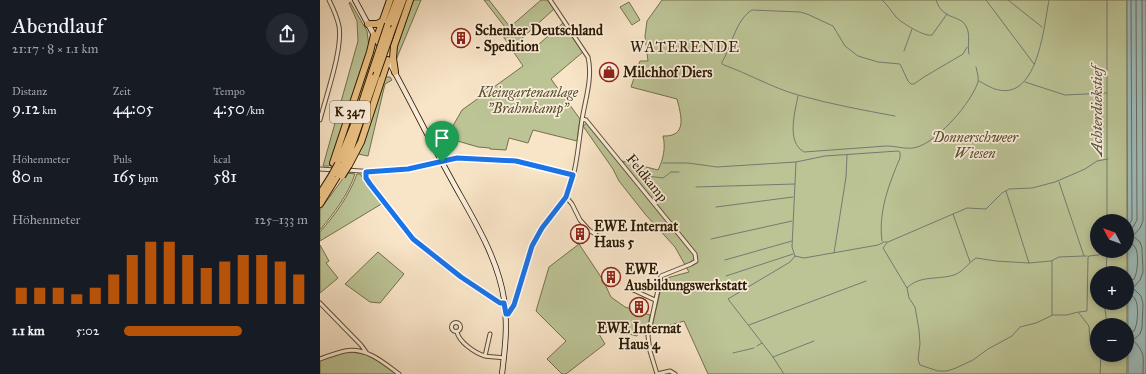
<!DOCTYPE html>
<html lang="de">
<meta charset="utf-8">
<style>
:root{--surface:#171b24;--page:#242831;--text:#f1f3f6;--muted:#9ea1a6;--accent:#b45309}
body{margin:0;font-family:"IM FELL Great Primer",serif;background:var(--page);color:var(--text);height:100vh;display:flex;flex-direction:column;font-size:15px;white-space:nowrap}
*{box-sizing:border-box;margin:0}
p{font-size:13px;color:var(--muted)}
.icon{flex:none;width:22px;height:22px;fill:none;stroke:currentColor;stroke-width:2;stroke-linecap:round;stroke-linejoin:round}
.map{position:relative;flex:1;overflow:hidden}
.side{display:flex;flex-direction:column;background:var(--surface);width:320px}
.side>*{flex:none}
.needle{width:26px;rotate:311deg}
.buttons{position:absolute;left:770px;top:214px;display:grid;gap:8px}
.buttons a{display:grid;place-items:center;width:44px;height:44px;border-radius:50%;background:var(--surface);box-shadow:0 2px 6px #0003;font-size:20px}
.pin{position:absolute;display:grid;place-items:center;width:34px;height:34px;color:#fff;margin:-41px -17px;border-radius:50% 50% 50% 0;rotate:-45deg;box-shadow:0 0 4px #0007}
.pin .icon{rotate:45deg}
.round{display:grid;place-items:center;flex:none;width:42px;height:42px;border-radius:21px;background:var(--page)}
.head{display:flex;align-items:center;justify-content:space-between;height:68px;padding:0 12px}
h1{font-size:22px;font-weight:600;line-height:30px}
.stats{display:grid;grid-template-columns:repeat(3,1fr);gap:6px;height:68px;padding:4px 12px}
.stats div{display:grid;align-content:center}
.stats b{font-size:17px;font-weight:600}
.stats small{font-size:11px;font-weight:400}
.stats p{font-size:11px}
.chart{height:112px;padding:8px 12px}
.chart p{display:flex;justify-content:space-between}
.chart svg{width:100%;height:72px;margin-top:4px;stroke:var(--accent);stroke-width:6}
ul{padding:0 12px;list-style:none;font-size:13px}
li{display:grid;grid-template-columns:64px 48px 1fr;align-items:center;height:30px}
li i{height:10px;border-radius:5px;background:var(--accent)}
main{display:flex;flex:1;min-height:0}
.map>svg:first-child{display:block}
</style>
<main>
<section class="side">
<div class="head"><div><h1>Abendlauf</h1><p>21:17 · 8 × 1.1 km</p></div><a class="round"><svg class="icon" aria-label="share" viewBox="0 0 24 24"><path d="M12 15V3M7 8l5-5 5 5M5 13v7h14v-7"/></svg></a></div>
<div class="stats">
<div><p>Distanz</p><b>9.12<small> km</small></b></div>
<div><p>Zeit</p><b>44:05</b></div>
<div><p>Tempo</p><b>4:50<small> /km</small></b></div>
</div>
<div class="stats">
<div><p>Höhenmeter</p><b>80<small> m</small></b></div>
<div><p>Puls</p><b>165<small> bpm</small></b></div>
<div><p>kcal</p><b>581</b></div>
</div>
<div class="chart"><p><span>Höhenmeter</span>125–133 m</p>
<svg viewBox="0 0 160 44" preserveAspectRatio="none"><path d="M5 44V34M15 44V34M25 44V34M35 44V38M45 44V34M55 44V26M65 44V14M75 44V6M85 44V6M95 44V14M105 44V22M115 44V18M125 44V14M135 44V14M145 44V18M155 44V26"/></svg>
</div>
<ul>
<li><b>1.1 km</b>5:02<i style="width:64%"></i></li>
</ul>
</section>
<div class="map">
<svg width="826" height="374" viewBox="0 0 826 374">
<rect width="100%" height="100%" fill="#f8e4c7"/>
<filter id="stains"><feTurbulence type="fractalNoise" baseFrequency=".005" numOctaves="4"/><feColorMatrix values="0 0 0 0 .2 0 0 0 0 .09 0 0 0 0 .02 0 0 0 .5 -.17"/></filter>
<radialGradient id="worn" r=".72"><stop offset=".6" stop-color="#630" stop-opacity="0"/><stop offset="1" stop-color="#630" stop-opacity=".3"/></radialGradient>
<path fill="#bcc496" stroke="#74704c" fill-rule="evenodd" d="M93 0H101L76 60 75 49Z
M164 0H169L190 27 221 0H228L234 9 200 40 210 52 244 22 263 52 231 79 260 119 257 141 213 130 208 143 189 138 186 150 170 149V148L158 147 124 137 130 131 142 110 203 66 183 36 188 31Z
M342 0H807V221H777V251H807V229V374H388L364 321 331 331 343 279 369 272 355 247 325 214 299 181 293 169 263 126 267 123 299 163 302 161 338 170C343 160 346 148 343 136 368 137 361 115 357 99L311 87 320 61H328L325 36 327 21ZM777 273H807V303H777ZM777 325H807V355H777Z
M30 2 47 31 49 47 9 166H3L38 41 37 21 29 3Z
M309 2 320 20 312 25 300 7Z
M66 77H70L72 80 65 84 48 156 38 154 43 144 63 80Z
M27 173 35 174C28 195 14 213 0 230V210Z
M37 174H40L63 203 0 241V232C15 215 29 196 37 174Z
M259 244 283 280 291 297 305 307 330 315 328 327 321 325 317 336 286 328 279 334 285 344 246 374H242L227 359 246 341 216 311 229 267Z
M0 245 9 261 6 263 18 278 0 293Z
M58 252 84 274 60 303 50 302 25 284Z
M26 352C52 353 57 359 77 374H0V360Z"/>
<path fill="#9fbdbc" stroke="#717c72" d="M807 0H826V374H808Z"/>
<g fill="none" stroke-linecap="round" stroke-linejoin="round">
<path stroke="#666c5f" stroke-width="1" d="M822 0 823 221 820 228 813 236 820 242 822 248 823 272 820 280 813 288 821 296 823 304 822 328 820 334 813 340C826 354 823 356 823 374
M807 225 810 223 812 220 811 0
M807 230 813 227 817 220 816 0
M807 242C810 243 813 244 815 247 819 252 818 273 814 279L807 282
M807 294C810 295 813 295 815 299 819 304 818 325 814 331L807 334"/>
<path stroke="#717c72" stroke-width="1" d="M562 0C568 5 571 11 576 17 582 23 604 37 612 35L627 14
M616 0C618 5 620 10 625 13 631 18 642 18 646 26 651 35 647 45 649 54
M666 0 714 64
M688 0 722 27
M787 0V221
M584 51 592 29
M659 81C665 84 672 89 679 90 718 98 724 26 729 0
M705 82 745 95 787 93
M478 96C475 112 466 142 484 152L566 146C578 146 589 151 600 146 620 138 651 103 658 82 659 78 657 72 656 67
M575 116C542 110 510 104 478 95 453 88 429 74 404 65L402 64V62C411 48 416 19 432 10L480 12 487 14 513 26 525 46 538 56 558 62 580 64 588 81 591 84H594L604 77 638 57 643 54 647 47
M343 163H368L397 167 476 162 505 156 578 151 580 152V158C569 184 558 212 562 241
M319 175 343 178 351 172H359
M739 182 764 256H767
M376 187 475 184
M686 191 709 263 731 261 739 257 764 256
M396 207 473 197
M633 214 650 262
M391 239 472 221
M567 243 563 248 587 288 589 298 595 307 599 330 600 344 598 359 600 365 618 371H627L636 368 653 360 668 349 692 336 700 327 716 323 733 315H747L758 312 769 326 770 341 772 348 775 351H777
M514 253 526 177 527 155
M475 256 472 247 476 162
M405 260 472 241
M732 261V315
M786 273 787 251
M406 276 473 254
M587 288C599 275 618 280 634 275 643 272 648 263 656 258L676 261 709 263
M784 303 786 316V325
M759 312 767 311 768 257 769 256 787 254
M429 325 546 281
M437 346 442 343
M413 353 434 348
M453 357 494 341
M464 374 453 357 408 299 470 262 475 256 484 258 558 245 564 242H568L647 208 666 209 682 193 689 189 712 188 735 182 765 169 777 161 788 159
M780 374 781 355"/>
<g stroke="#5f4d33" stroke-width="5">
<path id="street" d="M262 119 266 120 375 254 376 261 371 264 341 276 328 336 330 351 337 374
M0 120C6 96 23 49 19 26 17 17 13 8 9 0
M0 169 15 170
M26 170 55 172 87 169 137 158 196 161 253 175
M46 172V178L50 184 93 239 141 277 180 303H185
M246 197 252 204 260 220 269 230 284 240
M309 288 335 300
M0 303 41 345 46 352
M186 314H188L194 305C201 279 207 252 222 229 229 218 239 209 245 197 257 175 258 145 262 120 265 100 273 78 268 57L230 0
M131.5 327a4.5 4.5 0 1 1 9 0a4.5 4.5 0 1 1-9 0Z
M137 332C139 342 155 353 165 356 170 357 178 357 184 358
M165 356 170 334
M0 359C8 356 16 353 25 351 46 347 63 362 79 374
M337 374 350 371 355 374"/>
</g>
<g stroke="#2c1b02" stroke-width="6">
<path id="secondary" d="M35 0 61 48
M68 60C89 98 108 137 129 175 150 214 177 254 184 299 188 324 185 349 182 374"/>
</g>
<g stroke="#2c1b02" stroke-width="8">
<path id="highway" d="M48 24H57L63 21
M68 24 77 0
M72 30 83 0
M56 40 70 0
M75 72 73 58 74 46 90 0
M13 163 50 52 54 35
M18 164 38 115 53 69
M24 164 31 148 56 76
M29 165 41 142 68 60
M0 194 12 175
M0 204 18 175"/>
</g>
<use href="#street" stroke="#faeddb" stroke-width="3"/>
<use href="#secondary" stroke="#faeddb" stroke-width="4.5"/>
<use href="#highway" stroke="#ecc284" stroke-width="6"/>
<g stroke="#2c1b02" stroke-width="8" stroke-linecap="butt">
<path id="highway-bridge" d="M53 69 68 24
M56 76 72 30
M12 175 18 164
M18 175 24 164
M22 176 29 165"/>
</g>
<use href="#highway-bridge" stroke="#ecc284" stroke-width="6"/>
</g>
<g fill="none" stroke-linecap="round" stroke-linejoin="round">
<g stroke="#fff" stroke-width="8">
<path id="route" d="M137 158 196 161 253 175 246 197 222 228 212 246 194 305 188 314H186L184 303H180L141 277 93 239 50 184 46 178V172L88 169Z"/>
</g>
<use href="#route" stroke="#1a73e8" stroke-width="5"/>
</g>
<defs>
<g id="building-ring" transform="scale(1)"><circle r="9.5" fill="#faeddb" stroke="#8f2418" stroke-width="1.5"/><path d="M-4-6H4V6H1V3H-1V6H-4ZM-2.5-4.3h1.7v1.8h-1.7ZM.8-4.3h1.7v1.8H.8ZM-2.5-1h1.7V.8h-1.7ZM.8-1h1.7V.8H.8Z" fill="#8f2418"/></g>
<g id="shop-ring" transform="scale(1)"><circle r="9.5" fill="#faeddb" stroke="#8f2418" stroke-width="1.5"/><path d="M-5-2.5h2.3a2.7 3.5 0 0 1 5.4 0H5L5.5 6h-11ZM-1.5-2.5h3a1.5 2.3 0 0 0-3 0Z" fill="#8f2418"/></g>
</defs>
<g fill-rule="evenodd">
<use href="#building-ring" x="141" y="38"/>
<use href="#shop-ring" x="289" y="72"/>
<use href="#building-ring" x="260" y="234"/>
<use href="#building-ring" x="291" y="277"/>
<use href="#building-ring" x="319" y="307"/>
</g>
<g text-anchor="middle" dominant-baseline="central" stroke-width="3.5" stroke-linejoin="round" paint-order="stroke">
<rect fill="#faeddb" stroke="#6a5a43" stroke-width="1" x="10" y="101" width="40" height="22" rx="3"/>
<g font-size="13" font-weight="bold" fill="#2c1b02">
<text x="30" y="112">K 347</text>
</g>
<g font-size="14" font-weight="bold" fill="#2c1b02" stroke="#faeddb" text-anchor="start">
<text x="155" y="30">Schenker Deutschland<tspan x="155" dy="16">- Spedition</tspan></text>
<text x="303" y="72">Milchhof Diers</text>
<text x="274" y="226">EWE Internat<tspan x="274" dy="16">Haus 5</tspan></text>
<text x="305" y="269">EWE<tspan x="305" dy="16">Ausbildungswerkstatt</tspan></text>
<text x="319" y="328" text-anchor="middle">EWE Internat<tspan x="319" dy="16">Haus 4</tspan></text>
</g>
<g font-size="14" font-style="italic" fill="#574e2e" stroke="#faeddb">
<text x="208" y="92">Kleingartenanlage<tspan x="208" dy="16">"Brahmkamp"</tspan></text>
<text x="655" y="137">Donnerschweer<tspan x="655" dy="16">Wiesen</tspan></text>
</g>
<g font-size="14" fill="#2c1b02" stroke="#faeddb">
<text transform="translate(327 178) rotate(51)">Feldkamp</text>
</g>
<g font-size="15" letter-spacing="1" fill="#2c1b02" stroke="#faeddb">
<text x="365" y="47">WATERENDE</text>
</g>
<g font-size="15" font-style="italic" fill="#545443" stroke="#faeddb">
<text transform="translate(777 111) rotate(-90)">Achterdiekstief</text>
</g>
</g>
<rect width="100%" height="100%" filter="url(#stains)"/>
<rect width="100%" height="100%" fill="url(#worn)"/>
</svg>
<div class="buttons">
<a><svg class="needle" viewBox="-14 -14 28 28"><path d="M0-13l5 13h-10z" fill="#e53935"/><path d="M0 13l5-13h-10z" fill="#9ea1a6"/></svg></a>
<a>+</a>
<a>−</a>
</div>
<div class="pin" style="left:122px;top:162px;background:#1e9e55"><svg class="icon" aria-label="arrive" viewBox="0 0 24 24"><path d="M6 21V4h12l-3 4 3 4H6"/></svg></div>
</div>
</main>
